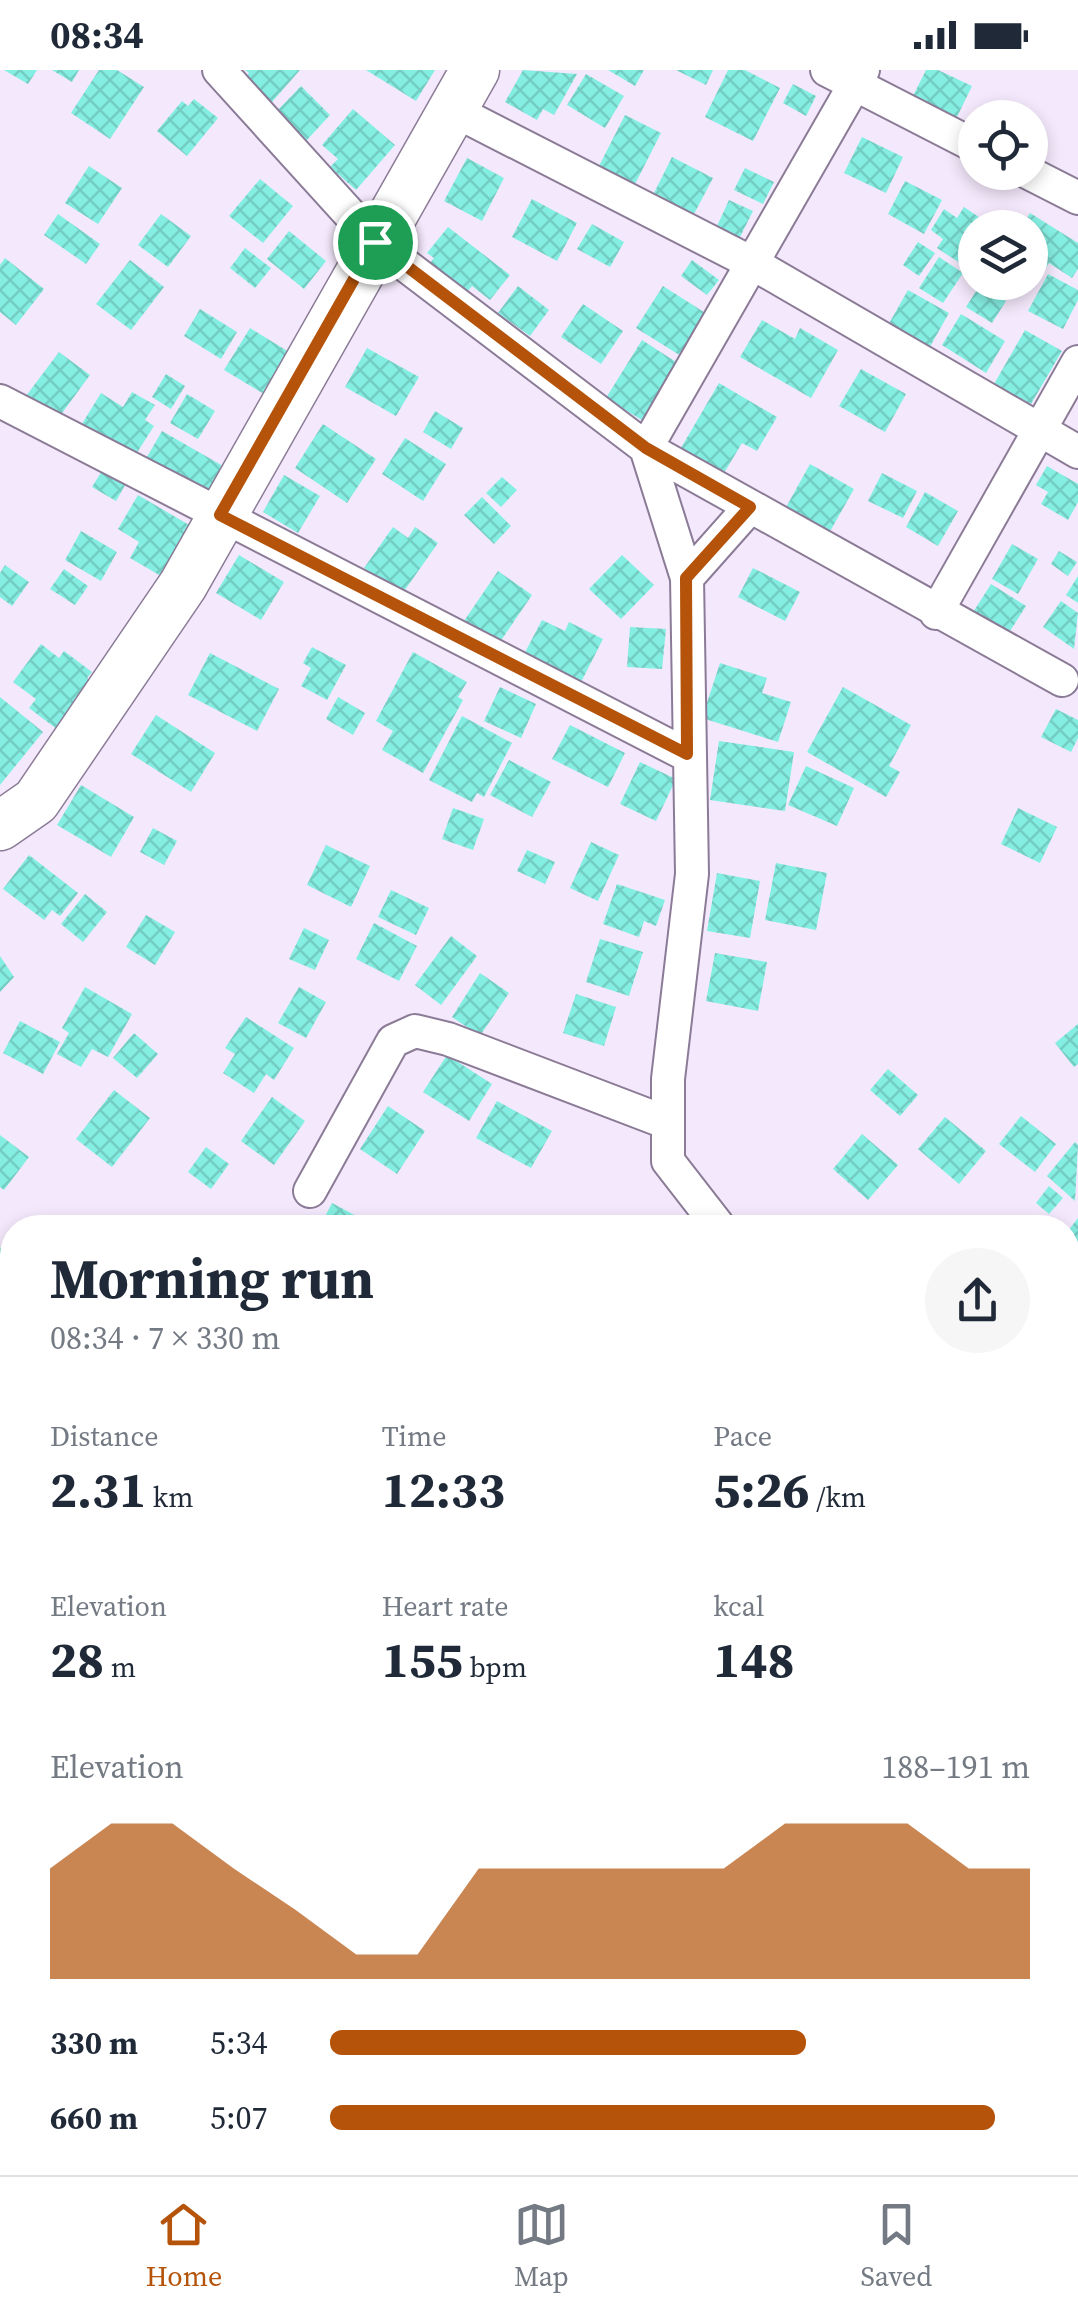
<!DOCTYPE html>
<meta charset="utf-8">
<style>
:root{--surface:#fff;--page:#f6f6f7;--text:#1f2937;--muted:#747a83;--line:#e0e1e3;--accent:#b45309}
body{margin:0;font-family:"Source Serif 4",serif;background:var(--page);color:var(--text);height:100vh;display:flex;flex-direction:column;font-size:38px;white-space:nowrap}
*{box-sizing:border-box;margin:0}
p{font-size:32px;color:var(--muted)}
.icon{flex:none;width:55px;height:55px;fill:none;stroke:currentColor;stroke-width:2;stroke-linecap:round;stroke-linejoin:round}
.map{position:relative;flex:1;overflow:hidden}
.panel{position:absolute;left:0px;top:1145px;width:1080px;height:960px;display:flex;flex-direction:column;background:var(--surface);border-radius:40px 40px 0 0;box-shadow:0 5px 15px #0003}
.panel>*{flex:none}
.fabs{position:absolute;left:958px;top:30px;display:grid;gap:20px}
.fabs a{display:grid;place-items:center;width:90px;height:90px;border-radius:50%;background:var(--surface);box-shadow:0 5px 15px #0003;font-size:50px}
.pin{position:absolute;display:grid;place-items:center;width:85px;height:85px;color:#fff;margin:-42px;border:5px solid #fff;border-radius:50%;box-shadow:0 2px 10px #0007}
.round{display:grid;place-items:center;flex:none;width:105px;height:105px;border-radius:52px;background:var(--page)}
.overview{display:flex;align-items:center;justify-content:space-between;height:170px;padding:0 50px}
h1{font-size:55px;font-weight:700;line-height:75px}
.figures{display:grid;grid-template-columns:repeat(3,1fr);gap:15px;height:170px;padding:10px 50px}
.figures div{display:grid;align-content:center}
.figures b{font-size:50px;font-weight:700}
.figures small{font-size:28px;font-weight:400}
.figures p{font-size:28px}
.chart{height:280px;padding:20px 50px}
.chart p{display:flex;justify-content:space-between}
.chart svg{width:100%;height:180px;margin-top:10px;fill:var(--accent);opacity:.7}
ul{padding:0 50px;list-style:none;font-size:32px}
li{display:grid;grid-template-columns:160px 120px 1fr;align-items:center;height:75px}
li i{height:25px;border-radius:12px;background:var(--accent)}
.status{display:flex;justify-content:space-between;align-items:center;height:70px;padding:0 50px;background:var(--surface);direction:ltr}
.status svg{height:28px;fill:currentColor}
.menu{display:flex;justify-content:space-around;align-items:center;height:140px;border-top:2px solid var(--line);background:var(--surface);font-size:28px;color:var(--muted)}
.menu a{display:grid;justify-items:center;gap:5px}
.menu .on{color:var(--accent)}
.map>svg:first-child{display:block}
</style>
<div class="status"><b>08:34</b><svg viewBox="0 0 49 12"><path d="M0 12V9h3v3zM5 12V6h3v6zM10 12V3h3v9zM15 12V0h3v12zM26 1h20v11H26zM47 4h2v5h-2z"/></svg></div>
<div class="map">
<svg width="1078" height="2105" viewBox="0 0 1078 2105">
<defs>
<pattern id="building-cross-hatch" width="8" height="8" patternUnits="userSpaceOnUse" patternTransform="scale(2.5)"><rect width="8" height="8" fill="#85eee2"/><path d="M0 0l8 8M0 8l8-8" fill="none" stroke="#74cdc3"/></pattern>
</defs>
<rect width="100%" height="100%" fill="#f4e9fc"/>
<path fill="url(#building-cross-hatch)" d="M4 0H37L28 14Z
M52 0H79L72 12Z
M99 0H117L144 17 110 69 71 43Z
M245 0H300L272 32 245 8 249 3Z
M366 0H435L416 31Z
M523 0 577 4 554 45 543 39 537 50 505 32Z
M608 0H644L635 16Z
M676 0H713L706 15Z
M728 0H745L780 18 753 71 705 47Z
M926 0H938L972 16 955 51 911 30Z
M586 4 624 26 605 58 567 35Z
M793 14 816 26 806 46 783 33Z
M301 16 330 45 306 71 276 42Z
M194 29 218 48 187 86 157 61 182 31 188 36Z
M353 39 395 75 356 120 330 97 338 89 322 75Z
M625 45 661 63 635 114 599 96Z
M862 67 903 87 886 123 844 103Z
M672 87 713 108 694 144 654 123Z
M467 88 504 108 482 151 444 131Z
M89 96 122 118 98 154 65 133Z
M745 98 774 112 763 134 734 120Z
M260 109 293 136 263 173 229 146Z
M905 111 942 130 924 164 888 144Z
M532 129 577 153 557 191 512 167Z
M729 130 753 141 740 167 717 156Z
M964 137 995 158H975L972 201 937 178 943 169 931 160 944 139 957 148Z
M1030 143 1078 173V199L1072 208 1049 193 1037 211 1030 206V158H1021Z
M58 144 100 174 86 194 44 165Z
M161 144 191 166 168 197 138 175Z
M592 154 624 172 610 197 577 179Z
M448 157 510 205 490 230 472 216 459 232 422 203 434 188 427 183Z
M289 161 326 191 304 219 267 189Z
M918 172 935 183 919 206 903 195Z
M245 178 271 198 255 218 230 198Z
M939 187 963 203 943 233 919 218Z
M5 188 44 219 16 255 0 242V195Z
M130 190 164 217 131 260 96 234Z
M692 190 719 210 707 225 681 206Z
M1048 204 1078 220V230L1063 259 1028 241Z
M980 215 1006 231 992 253 966 237Z
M518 216 549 240 530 266 498 243Z
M663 216 707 244 681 286 636 258Z
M908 220 949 243 928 280 887 257Z
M583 234 623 261 601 294 561 267Z
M200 239 237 262 221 289 184 266Z
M961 244 1005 271 986 303 942 275Z
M762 250 795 269 800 258 838 280 811 328 740 287Z
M250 258 289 282 264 324 224 300Z
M1025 260 1062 281 1031 334 994 314Z
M642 270 676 292 667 306 672 309 645 352 606 328Z
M367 278 419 307 396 346 345 317Z
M59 282 90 305 57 350 26 326Z
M861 299 906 324 885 362 839 336Z
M166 304 185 316 171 339 152 327Z
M719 313 777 347 757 381 742 373 721 408 678 383Z
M132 322 155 335 145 350 154 356 133 389 80 357 101 323 123 337Z
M187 324 215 341 198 369 170 353Z
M435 341 463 358 451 379 423 362Z
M323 354 376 389 347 433 295 398Z
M162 361 223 396 205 428 144 392Z
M405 368 446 394 423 431 382 404Z
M810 394 854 419 824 472 780 448Z
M105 396 128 410 116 431 92 417Z
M1047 396 1078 414V432L1068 450 1041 434 1048 422 1036 415Z
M882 403 917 421 903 448 868 431Z
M284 405 320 426 298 463 263 442Z
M502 407 517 420 501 437 486 423Z
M925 422 958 441 938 476 906 457Z
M138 425 196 459 166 509 130 488 139 472 118 459Z
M482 427 511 456 494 474 464 445Z
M393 457 408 468 415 457 438 473 402 524 364 498Z
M81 461 117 482 101 511 65 490Z
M1012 474 1038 489 1018 524 992 509Z
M1059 481 1077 492 1068 506 1051 494Z
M239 485 284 512 261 550 216 523Z
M622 485 654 515 621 549 589 519Z
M5 495 29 512 12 536 0 527V503Z
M753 498 800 522 785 551 738 527Z
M64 499 88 516 75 535 50 519Z
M498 501 532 525 498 575 464 551Z
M1078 506V533L1066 525Z
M991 514 1026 536 1005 569 970 547Z
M1061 531 1078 543 1074 579 1043 557Z
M542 550 565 561 569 552 603 569 577 620 521 590Z
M630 557 666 559 662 599 627 597Z
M41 574 59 588 64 581 92 602 87 608 93 613 58 660 29 638 36 629 13 612Z
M312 577 346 595 327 630 301 616 311 598 303 593Z
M413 582 467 612 458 627 463 630 423 703 382 680 393 661 376 651Z
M210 583 279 619 257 661 188 625Z
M720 593 767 608 762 623 791 632 778 672 702 648Z
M500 617 536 634 521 668 484 651Z
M843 617 911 655 889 696 900 702 886 727 807 682Z
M0 627 43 662 0 715Z
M338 627 365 643 353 665 326 649Z
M1056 639 1078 650V668L1071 682 1041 667Z
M156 645 215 683 191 722 131 684Z
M462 646 512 673 484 727 477 723 472 732 429 710Z
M570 655 625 683 608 717 552 689Z
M719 671 794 682 785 741 710 730Z
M509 690 551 712 532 747 490 725Z
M640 692 676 709 656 751 620 734Z
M806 696 854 718 837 756 788 735Z
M81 715 134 747 111 787 57 755Z
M453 738 484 749 473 780 442 769Z
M1018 738 1057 757 1040 793 1001 774Z
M153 758 177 771 164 795 140 782Z
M591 772 619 785 598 831 570 818Z
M326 775 370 796 351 837 307 815Z
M527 780 555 792 545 814 517 801Z
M29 785 78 823 60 846 52 840 44 850 3 819Z
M776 793 827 803 816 860 765 850Z
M717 803 760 811 750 868 707 861Z
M617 814 665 830 656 856 644 851 639 867 603 854Z
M391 820 429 838 416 865 378 847Z
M85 824 107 842 83 872 61 854Z
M146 845 175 862 155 895 126 877Z
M374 853 417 876 399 911 356 889Z
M304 858 329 870 315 900 289 889Z
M451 866 477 886 441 935 415 915Z
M600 869 643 882 629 926 586 912Z
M715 883 767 892 758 941 706 931Z
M0 886 14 907 0 922Z
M480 903 509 923 480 966 452 947Z
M85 917 132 944 108 987 92 979 81 997 57 984 69 963 62 958Z
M299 917 326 932 306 968 278 953Z
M576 924 616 937 604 976 563 963Z
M246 947 294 978 274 1010 266 1004 254 1023 223 1003 235 984 225 978Z
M20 951 60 972 43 1004 3 983Z
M1078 954V994L1074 997 1055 973Z
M134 963 158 984 137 1008 113 988Z
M447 985 492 1014 469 1051 423 1022Z
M888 999 918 1025 900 1046 870 1020Z
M114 1020 150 1048 112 1097 76 1069Z
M272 1027 305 1051 274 1095 241 1071Z
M497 1031 552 1061 531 1098 476 1068Z
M388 1036 425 1061 397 1104 360 1079Z
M1021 1046 1056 1074 1035 1102 999 1074Z
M945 1047 986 1081 959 1114 918 1079Z
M862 1064 898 1095 868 1130 833 1099Z
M0 1065 29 1087 4 1120 0 1117Z
M1075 1072 1078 1075 1075 1131 1047 1106Z
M206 1077 229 1094 211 1119 188 1102Z
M1049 1116 1063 1128 1049 1144 1036 1133Z
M332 1133 379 1158H319Z
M1078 1148V1201L1068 1193V1161Z
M0 1177 8 1184 3 1191 12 1199V1237L8 1243 0 1237Z
M12 1303V1348L0 1340V1321Z
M1078 1338V1393L1068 1383V1349Z
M0 1552 10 1554 5 1588 0 1587Z
M0 1691 12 1697V1752L0 1746Z
M12 1864V1891L0 1881Z
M0 2039 12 2049V2058L0 2074Z
M65 2092H75L90 2105H54Z
M476 2092H557L569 2105H483L473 2095Z"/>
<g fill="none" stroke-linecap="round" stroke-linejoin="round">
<g stroke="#8b7b97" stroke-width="36">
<path id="street" d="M219 0 375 172 646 378 1062 610
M827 0 975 76
M453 40 752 193 1078 382
M1027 102 1078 128
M0 331 687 685
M687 508 750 437
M936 543 1078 292
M310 1121 393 971 415 961 448 969 668 1053
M720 1158 668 1091V1009L692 804 687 508 646 378 863 0
M1068 1270 1078 1260
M1068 1530 1078 1538
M0 1759 12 1765"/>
</g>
<g stroke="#8b7b97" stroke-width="51">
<path id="secondary" d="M0 756 36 731 183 515 475 0"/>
</g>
<use href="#street" stroke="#fff" stroke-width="32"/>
<use href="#secondary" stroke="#fff" stroke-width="48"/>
</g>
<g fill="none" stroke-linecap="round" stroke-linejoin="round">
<g stroke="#fff" stroke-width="20">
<path id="route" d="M375 172 646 378 750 437 686 508 687 684 220 445Z"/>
</g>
<use href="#route" stroke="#b45309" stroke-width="12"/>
</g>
</svg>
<div class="fabs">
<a><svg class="icon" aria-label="locate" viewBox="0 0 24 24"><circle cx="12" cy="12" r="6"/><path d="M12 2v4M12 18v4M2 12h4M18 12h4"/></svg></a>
<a><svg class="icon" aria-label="layers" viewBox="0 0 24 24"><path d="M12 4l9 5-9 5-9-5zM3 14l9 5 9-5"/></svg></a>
</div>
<div class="pin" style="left:375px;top:172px;background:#1e9e55"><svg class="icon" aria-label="arrive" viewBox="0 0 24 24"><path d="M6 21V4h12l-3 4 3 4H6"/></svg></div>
<section class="panel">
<div class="overview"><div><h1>Morning run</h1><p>08:34 · 7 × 330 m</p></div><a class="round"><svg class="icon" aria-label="share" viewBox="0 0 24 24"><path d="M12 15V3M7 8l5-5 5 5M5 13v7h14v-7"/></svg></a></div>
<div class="figures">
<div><p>Distance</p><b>2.31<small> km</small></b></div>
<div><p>Time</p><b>12:33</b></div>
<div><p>Pace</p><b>5:26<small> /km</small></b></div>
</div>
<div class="figures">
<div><p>Elevation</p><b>28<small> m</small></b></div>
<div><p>Heart rate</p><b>155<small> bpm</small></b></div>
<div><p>kcal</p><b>148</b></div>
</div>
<div class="chart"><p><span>Elevation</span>188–191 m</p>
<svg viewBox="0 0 160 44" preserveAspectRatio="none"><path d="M0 44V17L10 6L20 6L30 17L40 27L50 38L60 38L70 17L80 17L90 17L100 17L110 17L120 6L130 6L140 6L150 17L160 17V44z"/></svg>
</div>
<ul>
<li><b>330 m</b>5:34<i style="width:68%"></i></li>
<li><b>660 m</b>5:07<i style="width:95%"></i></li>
</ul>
</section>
</div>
<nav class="menu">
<a class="on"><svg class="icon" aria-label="home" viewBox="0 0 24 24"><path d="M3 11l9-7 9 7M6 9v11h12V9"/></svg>Home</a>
<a><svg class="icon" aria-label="map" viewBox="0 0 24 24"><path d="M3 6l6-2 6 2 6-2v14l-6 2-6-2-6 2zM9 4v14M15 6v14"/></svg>Map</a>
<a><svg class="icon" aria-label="saved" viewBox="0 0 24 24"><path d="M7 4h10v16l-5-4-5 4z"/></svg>Saved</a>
</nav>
